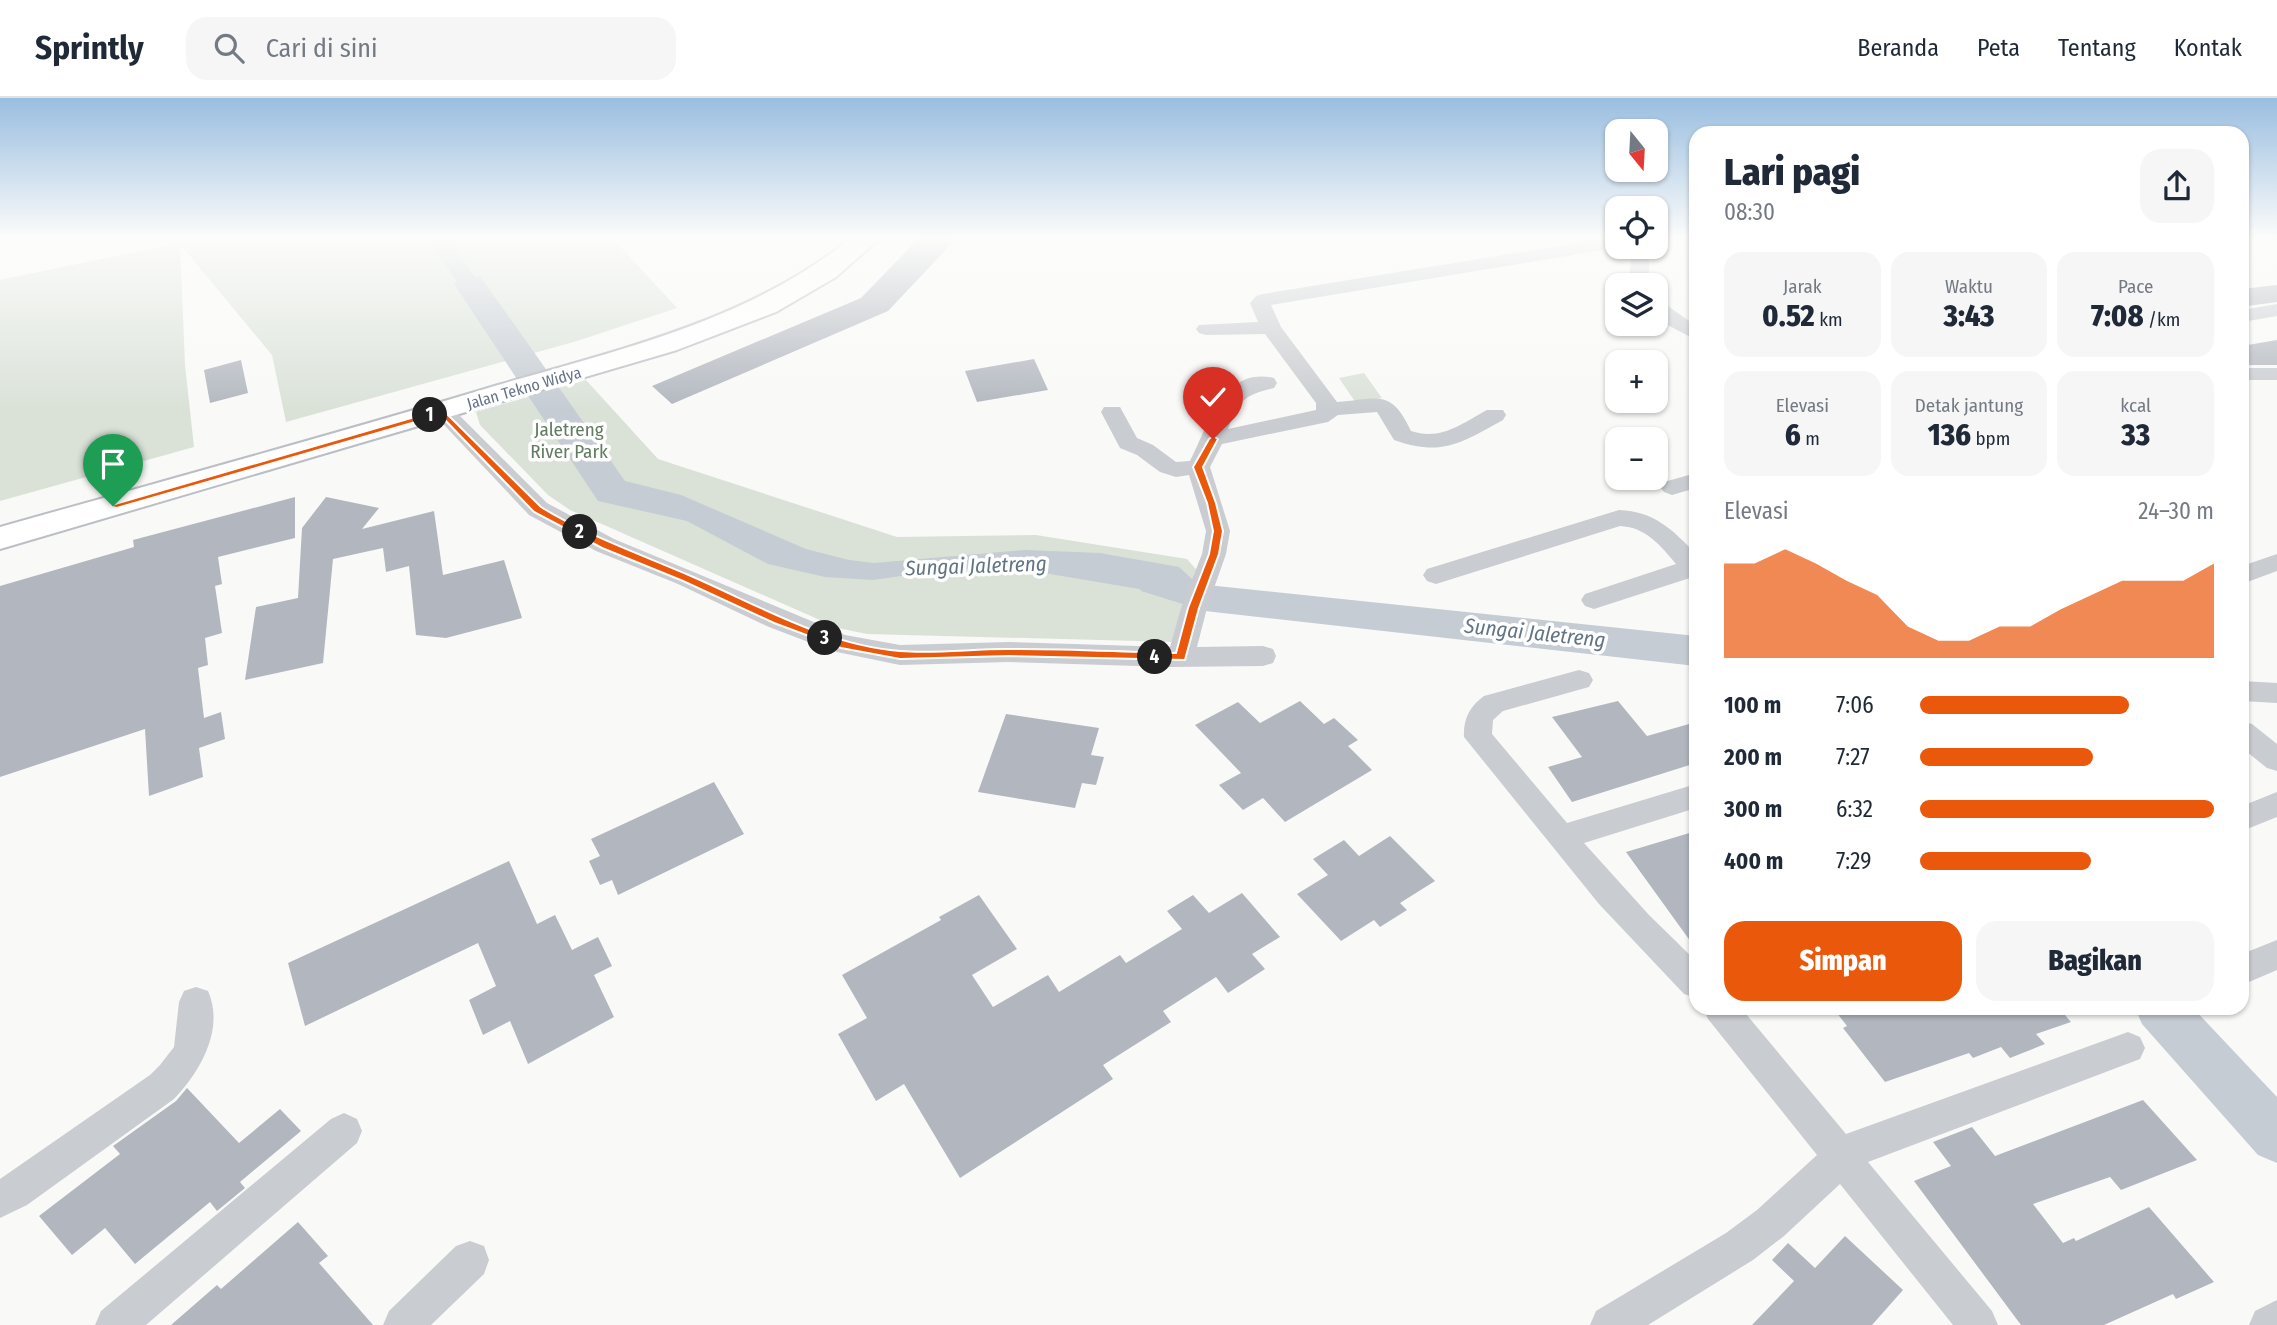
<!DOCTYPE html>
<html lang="id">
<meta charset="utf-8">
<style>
:root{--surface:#fff;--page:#f6f6f7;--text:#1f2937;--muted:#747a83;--line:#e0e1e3;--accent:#ea580c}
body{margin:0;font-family:"Fira Sans Condensed",sans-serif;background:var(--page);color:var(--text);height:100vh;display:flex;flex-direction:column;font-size:26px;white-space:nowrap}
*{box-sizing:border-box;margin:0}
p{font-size:23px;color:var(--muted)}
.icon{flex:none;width:38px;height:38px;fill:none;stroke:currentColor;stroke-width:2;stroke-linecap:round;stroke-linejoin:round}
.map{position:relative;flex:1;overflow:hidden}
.side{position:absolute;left:1689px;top:28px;width:560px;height:889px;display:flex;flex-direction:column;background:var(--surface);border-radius:21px;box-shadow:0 2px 5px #0004}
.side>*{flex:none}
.needle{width:46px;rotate:162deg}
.controls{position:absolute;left:1605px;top:21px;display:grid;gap:14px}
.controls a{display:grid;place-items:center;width:63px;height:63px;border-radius:14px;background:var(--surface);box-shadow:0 2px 5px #0004;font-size:35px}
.pin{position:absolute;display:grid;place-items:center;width:60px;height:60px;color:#fff;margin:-72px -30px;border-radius:50% 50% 50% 0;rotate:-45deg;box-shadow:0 0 7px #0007}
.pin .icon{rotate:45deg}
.km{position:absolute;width:35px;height:35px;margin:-18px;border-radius:50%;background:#222;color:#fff;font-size:19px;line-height:35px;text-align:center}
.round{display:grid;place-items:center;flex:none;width:74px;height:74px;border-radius:21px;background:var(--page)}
.head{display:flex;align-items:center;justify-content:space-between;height:119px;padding:0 35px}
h1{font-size:38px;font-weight:800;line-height:52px}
.metrics{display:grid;grid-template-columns:repeat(3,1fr);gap:10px;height:119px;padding:7px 35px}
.metrics div{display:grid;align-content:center;border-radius:18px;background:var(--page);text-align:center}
.metrics b{font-size:30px;font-weight:800}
.metrics small{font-size:19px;font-weight:400}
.metrics p{font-size:19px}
.chart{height:196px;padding:14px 35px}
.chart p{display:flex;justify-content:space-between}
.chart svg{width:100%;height:126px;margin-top:7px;fill:var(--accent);opacity:.7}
.primary-button{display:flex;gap:14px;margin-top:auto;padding:14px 35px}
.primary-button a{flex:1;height:80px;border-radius:21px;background:var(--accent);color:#fff;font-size:28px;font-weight:800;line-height:80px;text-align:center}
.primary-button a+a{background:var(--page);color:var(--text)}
ul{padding:0 35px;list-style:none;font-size:23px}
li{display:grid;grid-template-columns:112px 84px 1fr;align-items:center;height:52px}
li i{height:18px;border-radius:9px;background:var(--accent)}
header{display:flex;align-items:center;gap:42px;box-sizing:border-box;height:98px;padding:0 35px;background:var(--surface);border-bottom:2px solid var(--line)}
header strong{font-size:33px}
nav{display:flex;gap:38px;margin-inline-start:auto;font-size:24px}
.search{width:490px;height:63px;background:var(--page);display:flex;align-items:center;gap:18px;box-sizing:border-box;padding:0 24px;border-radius:21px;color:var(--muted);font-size:26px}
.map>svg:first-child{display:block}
</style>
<header>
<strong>Sprintly</strong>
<div class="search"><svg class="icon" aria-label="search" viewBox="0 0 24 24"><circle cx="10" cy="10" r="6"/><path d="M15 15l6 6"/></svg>Cari di sini</div>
<nav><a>Beranda</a><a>Peta</a><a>Tentang</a><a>Kontak</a></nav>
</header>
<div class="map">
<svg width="2277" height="1227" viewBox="0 0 2277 1227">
<rect width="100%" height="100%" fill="#f9f9f7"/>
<path fill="#dae2d8" d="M178 140H495L499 146 520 140H612L677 210 577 243 286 324 272 257 180 146 185 267 194 349 0 403V182L179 145Z
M1364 275 1382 300 1356 305 1339 280Z
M586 282 658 361 897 439 1036 437 1187 461 1200 476 1176 544 867 536 838 530 570 412 548 397 480 327 476 314Z"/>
<path fill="#c5ccd3" d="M427 140H448L475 179 480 178 625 383 681 397 806 451 849 462 874 465 1025 452 1100 455 1179 469 1206 494 1201 508 1166 498 1163 495 1044 475 999 472 951 471 873 482 825 479 768 466 687 423 598 403 454 186 457 184Z"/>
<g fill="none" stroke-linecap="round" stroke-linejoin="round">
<path fill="#c5ccd3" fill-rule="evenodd" d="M1155 471 1207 487 1696 538V568L1205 513 1141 493 1136 484 1141 475Z
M2135 910H2193L2277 999V1065L2258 1057 2142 926Z"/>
</g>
<path fill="#b2b7bf" d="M919 140H957L888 213 672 306 652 288 861 200Z
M2277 187V204L2247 208 2242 205V191Z
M2277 242V267H2250L2242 262V248Z
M1034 261 1048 292 977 304 965 273Z
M241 262 248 295 210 305 204 272Z
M295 399V440L218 459 222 486 215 488 222 535 205 540 208 567 198 570 204 620 221 614 225 641 199 650 203 679 149 698 145 631 0 679V488L134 449 133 442Z
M326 399 379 410 362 431 434 413 443 477 504 462 522 520 446 540 416 537 409 468 386 474 383 450 333 461 323 565 245 582 256 509 298 500 302 430Z
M1300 603 1324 626 1334 620 1358 642 1348 648 1372 672 1285 724 1263 700 1243 712 1219 687 1241 675 1195 627 1238 604 1260 625Z
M1618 603 1647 638 1696 624V665L1572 704 1548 669 1582 659 1552 619Z
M1006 616 1099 630 1091 657 1104 659 1096 687 1082 685 1075 710 978 694Z
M714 684 744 736 618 797 612 782 600 787 589 763 600 758 591 741Z
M1696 733V851L1626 754Z
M1390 738 1435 783 1400 805 1407 812 1380 829 1374 822 1341 843 1297 796 1328 777 1313 761 1344 742 1359 758Z
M509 763 537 826 555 817 572 852 598 839 612 868 594 877 614 919 528 966 510 923 483 937 469 902 496 888 478 845 305 928 288 865Z
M1242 795 1280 839 1252 856 1265 871 1228 895 1216 879 1163 913 1171 924 1103 967 1113 981 960 1080 904 986 876 1003 838 936 867 920 842 877 941 822 939 819 979 797 1017 851 972 877 993 909 1048 877 1059 894 1120 857 1126 865 1182 831 1167 813 1193 797 1209 815Z
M1833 910H2059L2071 924 2036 936 2045 946 2010 960 2001 949 1973 960 1969 955 1885 984 1843 930 1847 928Z
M187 990 239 1045 280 1011 301 1033 240 1084 245 1090 217 1113 210 1104 135 1166 105 1130 72 1157 39 1118 120 1056 113 1048 176 1003Z
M2143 1002 2197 1062 2121 1092 2110 1079 2033 1106 2063 1145 2074 1140 2076 1143 2149 1109 2214 1184 2176 1201 2173 1196 2104 1227H2021L1914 1083 1951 1068 1933 1044 1972 1029 1995 1058Z
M298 1124 328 1158 319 1165 373 1227H171L217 1187 221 1191Z
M1845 1138 1903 1192 1872 1227H1752L1794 1183 1772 1162 1788 1145 1815 1170Z"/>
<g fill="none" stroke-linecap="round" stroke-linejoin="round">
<g stroke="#bbbfc5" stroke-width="4">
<path id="secondary" d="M851 140H880L836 179 776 214 677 252 0 451V429C166 382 333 337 498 287 621 251 750 222 851 140Z"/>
</g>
<path fill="#c9ccd0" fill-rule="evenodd" d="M1608 140H1617V149H1621L1271 207 1281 229 1337 304C1378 301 1391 290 1411 333 1441 343 1461 326 1487 312H1503L1506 317 1503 322C1461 345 1442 359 1394 342L1377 314 1338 317 1328 324 1222 346 1210 369 1230 433 1226 456 1207 510 1197 549 1263 548 1273 551 1276 558 1273 565 1263 568 1170 569 1009 564 900 567 832 553 769 529 678 486 596 453 529 417 431 313 434 308H450L547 405 614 441 845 537 900 547 1009 544 1170 549 1181 510 1202 456 1206 433 1189 377 1176 379 1160 374 1137 357 1120 350 1101 314 1104 309H1120L1137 340 1153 347 1176 364 1190 363C1208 329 1222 268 1274 280L1277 285 1274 290C1244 297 1239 302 1228 331L1316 312V305L1265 236 1206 237 1199 235 1196 231 1199 227 1258 224 1250 205 1256 198 1263 196Z
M1621 149H1640C1657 171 1644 167 1651 187H1631L1629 183 1631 163Z
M1656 201C1663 203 1686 222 1696 227V242L1658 222Z
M2277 206V218L2242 224V212Z
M2242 270H2277V282H2242Z
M1696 375V390L1672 397 1664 394 1660 389 1664 384Z
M1619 412C1654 413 1673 432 1696 456V478L1594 511 1585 508 1581 502 1585 496 1676 466C1661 448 1646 429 1620 428L1436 486 1427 483 1423 477 1427 471Z
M2277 456V473L2242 486V468Z
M1579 572 1589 575 1593 582 1589 589 1503 613 1493 622 1492 636 1567 725 1696 686V710L1584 745 1649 817 1696 863V900L1684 896 1599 806 1464 639C1463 621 1470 608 1484 598Z
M2242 583 2277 585V605L2242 603Z
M2242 623 2252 626 2277 646V673L2267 670 2242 650Z
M2277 694V719L2242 733V708Z
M2277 842V872L2242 887V856Z
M196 889 208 893C225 931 200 974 174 1001L27 1107 0 1120V1081L150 977 160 967 174 949 179 904 184 893Z
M1703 910H1741L1846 1036 2128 934 2140 939 2145 950 2140 961 1868 1064 1992 1213 1998 1227H1953L1840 1086 1784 1138 1753 1162 1648 1227H1590L1596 1213 1726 1135 1757 1112 1817 1057 1708 921Z
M344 1015 357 1021 362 1033 357 1045 146 1227H95L101 1213 331 1021Z
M470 1143 484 1148 489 1162 484 1176 431 1227H383L389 1213 456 1148Z
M2277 1202V1227H2249L2255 1213Z"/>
<use href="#secondary" fill="#fff" fill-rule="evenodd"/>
</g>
<linearGradient id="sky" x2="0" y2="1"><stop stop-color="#9abee0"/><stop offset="0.45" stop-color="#fcfcfb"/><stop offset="1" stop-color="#fcfcfb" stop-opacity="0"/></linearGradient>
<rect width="2277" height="312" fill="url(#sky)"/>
<path fill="#ea580c" stroke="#fff" stroke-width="2" d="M442 311 541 409C588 438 640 456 691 478 758 507 825 547 900 553 935 556 971 551 1006 551 1063 550 1120 554 1176 555L1188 510 1209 456 1213 433 1207 405 1193 369 1209 341 1213 338 1218 341 1203 369 1216 405 1223 433 1219 456 1199 510 1185 562 1009 558 900 561 841 550 774 525 683 483 602 450 534 414 440 317 117 410 108 408Z"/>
<g text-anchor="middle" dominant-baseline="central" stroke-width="7" stroke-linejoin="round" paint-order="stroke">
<g font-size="16" fill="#677389" stroke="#fff">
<text transform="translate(524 290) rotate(-16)">Jalan Tekno Widya</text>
</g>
<g font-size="19" fill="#637a63" stroke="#fff">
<text x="569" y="331">Jaletreng<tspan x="569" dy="22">River Park</tspan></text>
</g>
<g font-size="21" font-style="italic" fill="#637484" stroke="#fff">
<text transform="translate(976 468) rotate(-2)">Sungai Jaletreng</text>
<text transform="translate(1535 535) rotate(6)">Sungai Jaletreng</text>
</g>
</g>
</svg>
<div class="controls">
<a><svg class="needle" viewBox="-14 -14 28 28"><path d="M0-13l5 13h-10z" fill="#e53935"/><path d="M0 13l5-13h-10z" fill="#747a83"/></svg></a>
<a><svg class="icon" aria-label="locate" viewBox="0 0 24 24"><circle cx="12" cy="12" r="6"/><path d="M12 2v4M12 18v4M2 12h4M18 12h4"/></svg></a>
<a><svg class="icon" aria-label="layers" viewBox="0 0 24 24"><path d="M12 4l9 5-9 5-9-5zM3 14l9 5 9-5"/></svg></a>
<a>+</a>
<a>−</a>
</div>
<div class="pin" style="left:113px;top:408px;background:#1e9e55"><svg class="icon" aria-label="arrive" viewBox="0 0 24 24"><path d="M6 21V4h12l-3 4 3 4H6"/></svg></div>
<div class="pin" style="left:1213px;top:341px;background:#d93025"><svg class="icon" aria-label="check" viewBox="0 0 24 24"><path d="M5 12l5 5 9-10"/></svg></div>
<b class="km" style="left:430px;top:317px">1</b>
<b class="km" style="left:580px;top:434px">2</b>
<b class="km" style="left:825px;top:540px">3</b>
<b class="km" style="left:1155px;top:559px">4</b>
<section class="side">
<div class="head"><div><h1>Lari pagi</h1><p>08:30</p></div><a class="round"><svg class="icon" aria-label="share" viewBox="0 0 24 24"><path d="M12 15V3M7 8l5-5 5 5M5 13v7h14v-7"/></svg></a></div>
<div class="metrics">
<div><p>Jarak</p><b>0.52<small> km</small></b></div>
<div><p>Waktu</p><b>3:43</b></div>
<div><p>Pace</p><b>7:08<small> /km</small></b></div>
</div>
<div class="metrics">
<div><p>Elevasi</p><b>6<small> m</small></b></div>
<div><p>Detak jantung</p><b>136<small> bpm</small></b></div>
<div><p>kcal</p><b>33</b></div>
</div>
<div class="chart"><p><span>Elevasi</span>24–30 m</p>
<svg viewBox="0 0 160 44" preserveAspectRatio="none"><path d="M0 44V11L10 11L20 6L30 11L40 17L50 22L60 33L70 38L80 38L90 33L100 33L110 27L120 22L130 17L140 17L150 17L160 11V44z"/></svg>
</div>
<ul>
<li><b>100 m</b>7:06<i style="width:71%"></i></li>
<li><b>200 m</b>7:27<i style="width:59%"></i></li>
<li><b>300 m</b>6:32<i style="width:100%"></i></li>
<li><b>400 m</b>7:29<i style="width:58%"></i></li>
</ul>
<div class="primary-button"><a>Simpan</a><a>Bagikan</a></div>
</section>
</div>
